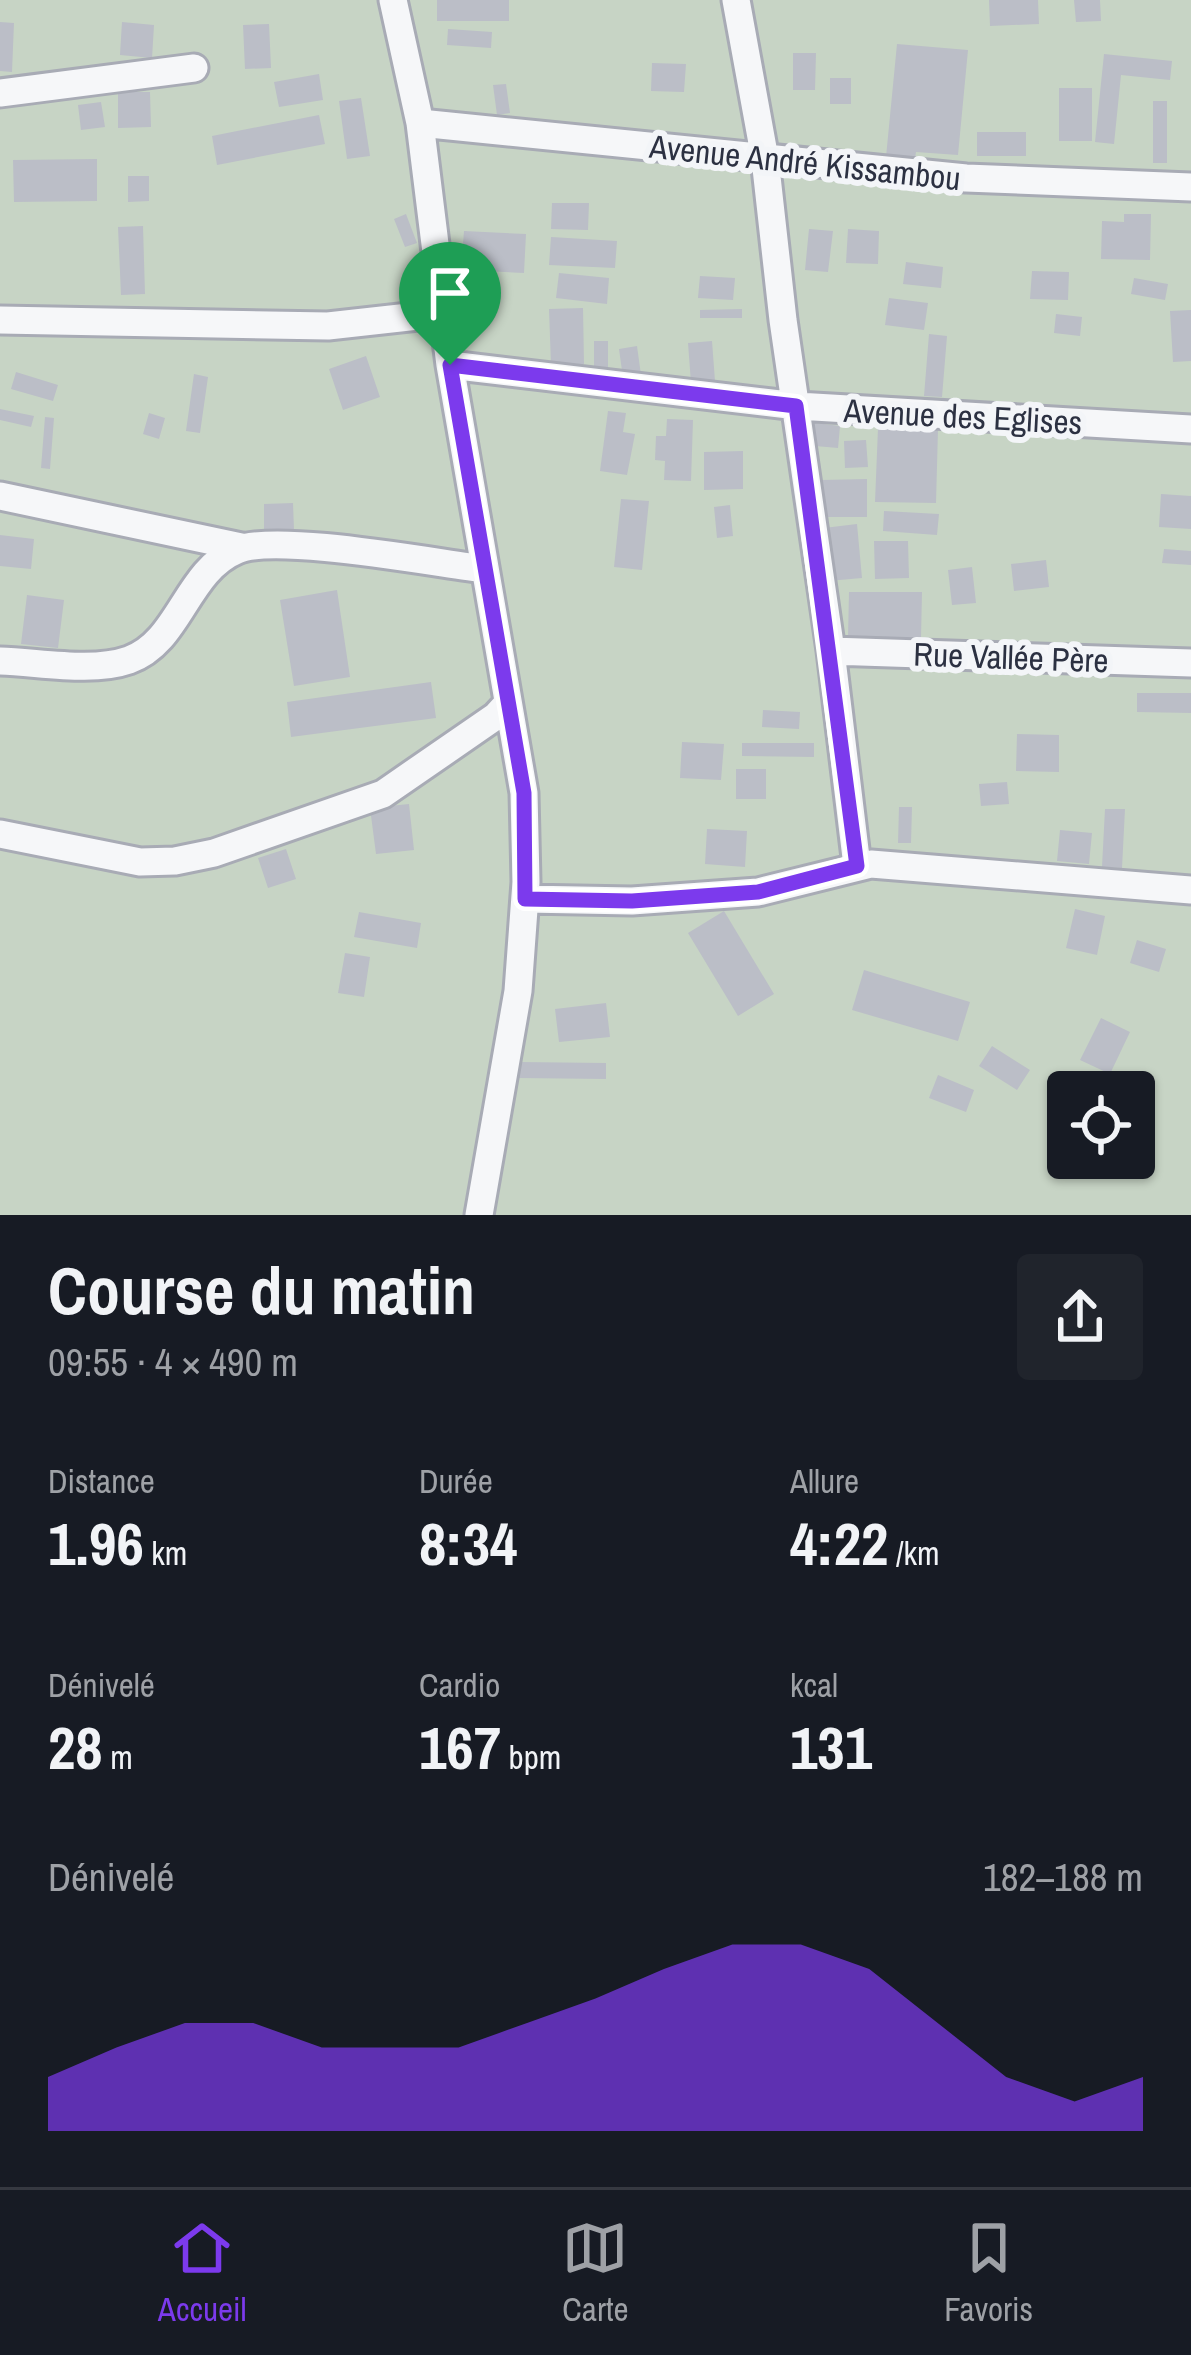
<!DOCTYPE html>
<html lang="fr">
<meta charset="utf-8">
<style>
:root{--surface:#171b24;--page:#20242c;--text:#f1f3f6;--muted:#9ea1a6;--line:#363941;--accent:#7c3aed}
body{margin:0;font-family:"Archivo Narrow",sans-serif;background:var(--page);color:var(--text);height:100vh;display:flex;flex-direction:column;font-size:45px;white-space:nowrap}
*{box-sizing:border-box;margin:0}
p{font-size:39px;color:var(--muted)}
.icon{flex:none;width:66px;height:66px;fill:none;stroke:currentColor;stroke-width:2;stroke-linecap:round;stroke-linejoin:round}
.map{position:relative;height:1215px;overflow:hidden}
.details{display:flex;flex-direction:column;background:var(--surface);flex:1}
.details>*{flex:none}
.tools{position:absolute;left:1047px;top:1071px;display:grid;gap:24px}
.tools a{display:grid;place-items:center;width:108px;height:108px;border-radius:12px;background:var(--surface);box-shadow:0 3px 9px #0004;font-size:60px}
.pin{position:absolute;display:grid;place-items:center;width:102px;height:102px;color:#fff;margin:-123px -51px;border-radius:50% 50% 50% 0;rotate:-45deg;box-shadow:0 0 12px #0007}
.pin .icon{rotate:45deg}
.round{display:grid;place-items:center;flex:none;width:126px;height:126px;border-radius:12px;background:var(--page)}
.head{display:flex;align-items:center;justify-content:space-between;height:204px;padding:0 48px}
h1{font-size:66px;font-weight:700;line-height:90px}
.stats{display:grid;grid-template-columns:repeat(3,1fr);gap:18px;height:204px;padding:12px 48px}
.stats div{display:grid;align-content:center}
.stats b{font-size:60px;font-weight:700}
.stats small{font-size:33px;font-weight:400}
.stats p{font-size:33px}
.chart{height:336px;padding:24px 48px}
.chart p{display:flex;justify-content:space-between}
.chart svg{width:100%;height:216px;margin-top:12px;fill:var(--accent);opacity:.7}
.dock{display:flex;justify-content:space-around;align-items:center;height:168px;border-top:3px solid var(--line);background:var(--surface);font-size:33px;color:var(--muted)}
.dock a{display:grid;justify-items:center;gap:6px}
.dock .active{color:var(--accent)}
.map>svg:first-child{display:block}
</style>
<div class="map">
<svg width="1191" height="1215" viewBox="0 0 1191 1215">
<rect width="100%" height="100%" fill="#e3e5eb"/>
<path fill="#c7d4c5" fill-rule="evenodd" d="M0 0H1191V1215H0ZM1068 1092H1134V1158H1068Z"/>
<path fill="#bbbec7" d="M437 0H509V21H437Z
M989 0H1038L1039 24 990 26Z
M1074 0H1100L1101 21 1076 22Z
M0 22 14 23 12 72 0 71Z
M122 22 154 25 152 58 120 55Z
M269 24 271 68 245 69 243 25Z
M448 29 492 32 491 48 447 45Z
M897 44 968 50 958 155 916 152 915 159 886 157Z
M793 53H816L815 90H793Z
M1104 54 1172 61 1170 80 1121 75 1114 144 1095 142Z
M652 63 686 64 684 92 651 91Z
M319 74 323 100 279 107 274 82Z
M830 78H851V104H830Z
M506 84 510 113 497 115 493 85Z
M1059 88H1092V141H1059Z
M118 92H150L151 127 118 128Z
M361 98 370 156 347 159 339 101Z
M1153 101H1167V163H1153Z
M101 102 105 127 81 130 78 105Z
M319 115 325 144 217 165 212 136Z
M977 132H1026V156H977Z
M97 159V201L14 202 13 160Z
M128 176H149V201L128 202Z
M552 203H589L588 230 551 229Z
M406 214 417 243 405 247 394 219Z
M1124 214H1151L1150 260 1101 259 1102 221 1124 222Z
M143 226 145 294 121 295 118 227Z
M809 229 833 231 828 272 805 270Z
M848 229 879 231 878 264 846 263Z
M464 231 526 234 524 273 461 270Z
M551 237 617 241 615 268 549 265Z
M906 262 943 267 941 288 903 284Z
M1032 271 1069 272 1068 300 1030 299Z
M559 273 609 278 607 304 556 298Z
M700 276 735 278 733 300 698 298Z
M1134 278 1168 284 1165 300 1131 294Z
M889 298 928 303 924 330 885 325Z
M583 308 584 364 551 365 549 309Z
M742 309V318H700V310Z
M1191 310V361L1173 362 1170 311Z
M1056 314 1082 317 1080 336 1054 333Z
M929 334 947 336 942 397 924 396Z
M594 341H608V371H594Z
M712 341 715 381 691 383 688 343Z
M637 346 641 375 623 378 619 349Z
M366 356 380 397 343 410 329 369Z
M16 372 58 385 53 401 11 389Z
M194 374 208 377 200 433 186 431Z
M0 409 34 416 31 427 0 420Z
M608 411 626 413 623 432 635 434 627 475 600 471Z
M149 413 165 418 159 439 143 434Z
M45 417 54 418 50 469 41 468Z
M667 419 693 420 691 481 664 480 665 461 655 460 656 436H666Z
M807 422 840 426 838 448 804 445Z
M878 428 938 429 936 503 875 502Z
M866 440 868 467 845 468 844 441Z
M743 451V489L704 490V452Z
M867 479V517H821V480Z
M1161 494 1191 496V529L1159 527Z
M621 499 649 501 642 570 614 567Z
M293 503 294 530 264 531V504Z
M730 505 733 536 717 538 714 507Z
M884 511 939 514 937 535 883 531Z
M857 524 862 578 828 581 824 528Z
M0 535 34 539 31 569 0 566Z
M874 541H908L909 578 875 579Z
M1164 549 1191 551V565L1162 563Z
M1046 560 1049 587 1014 591 1011 564Z
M972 567 976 603 952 605 948 570Z
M337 590 350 677 294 686 280 600Z
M849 592H922L921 638H848Z
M27 595 64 600 58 648 21 644Z
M431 682 436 718 291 737 287 702Z
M1137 693H1191V713L1137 712Z
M763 710 800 712 799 729 762 727Z
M1017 734 1059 735V772L1016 771Z
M682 742 724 744 721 780 680 778Z
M742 743H814V757L742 756Z
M736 769H766V799H736Z
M1007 782 1009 804 981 806 979 784Z
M409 804 414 850 376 854 370 808Z
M899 807H912L911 843H898Z
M1105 809H1125L1122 868 1102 867Z
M707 829 747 831 745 867 705 864Z
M1060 830 1092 833 1089 864 1057 861Z
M286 849 296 879 268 888 258 858Z
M1075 909 1105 916 1097 955 1066 948Z
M724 911 774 994 738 1016 688 933Z
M359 912 421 923 417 948 354 937Z
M1137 940 1166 949 1159 972 1130 963Z
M345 953 370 957 364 997 338 993Z
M864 970 970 1002 958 1041 852 1010Z
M606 1003 610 1037 559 1042 555 1009Z
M1101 1018 1130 1032 1110 1074 1080 1060Z
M992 1046 1030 1070 1017 1090 979 1066Z
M518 1062 606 1063V1079L518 1078Z
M938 1075 974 1090 966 1112 929 1098Z"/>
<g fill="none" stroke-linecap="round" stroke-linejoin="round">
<g stroke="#a8abb5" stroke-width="33">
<path id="street" d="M393 0 420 123 450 365 524 793 526 882 518 991 479 1215
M736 0 765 159 783 320 831 651 857 866
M0 93 194 68
M420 123 966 178 1191 187
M0 320 328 326 445 313
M450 365 797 406 1191 429
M0 496 241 547
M831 651 1191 663
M0 661C39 662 92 673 129 660 180 642 186 571 237 550 276 533 435 563 485 569
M0 834 140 862 175 861 214 853 383 794 496 716 507 704
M525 899 632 901 758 892 871 864 1191 890"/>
</g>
<use href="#street" stroke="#f6f7f9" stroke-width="27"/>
</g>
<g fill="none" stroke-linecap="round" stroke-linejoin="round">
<g stroke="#fff" stroke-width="24">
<path id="route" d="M450 365 796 406 857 866 758 892 632 901 525 899 524 793Z"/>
</g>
<use href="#route" stroke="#7c3aed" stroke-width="15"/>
</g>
<g text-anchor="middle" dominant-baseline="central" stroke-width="12" stroke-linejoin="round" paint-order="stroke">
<g font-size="33" fill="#2c3142" stroke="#f3f5f8">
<text transform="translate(805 162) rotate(6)">Avenue André Kissambou</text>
<text transform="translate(963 416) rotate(3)">Avenue des Eglises</text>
<text transform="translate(1011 657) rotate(2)">Rue Vallée Père</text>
</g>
</g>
</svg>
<div class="tools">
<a><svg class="icon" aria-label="locate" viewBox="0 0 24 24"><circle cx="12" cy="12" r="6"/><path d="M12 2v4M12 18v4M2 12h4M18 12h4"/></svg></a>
</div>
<div class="pin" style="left:450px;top:365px;background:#1e9e55"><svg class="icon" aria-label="arrive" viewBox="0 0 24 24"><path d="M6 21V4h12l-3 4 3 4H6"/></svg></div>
</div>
<section class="details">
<div class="head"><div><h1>Course du matin</h1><p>09:55 · 4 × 490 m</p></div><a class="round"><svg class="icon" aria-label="share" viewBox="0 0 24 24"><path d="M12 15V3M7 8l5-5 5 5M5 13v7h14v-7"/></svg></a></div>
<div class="stats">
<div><p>Distance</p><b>1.96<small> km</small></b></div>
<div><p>Durée</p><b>8:34</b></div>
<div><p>Allure</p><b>4:22<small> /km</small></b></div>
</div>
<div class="stats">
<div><p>Dénivelé</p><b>28<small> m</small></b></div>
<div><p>Cardio</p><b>167<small> bpm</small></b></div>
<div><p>kcal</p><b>131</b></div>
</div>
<div class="chart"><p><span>Dénivelé</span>182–188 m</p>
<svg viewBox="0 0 160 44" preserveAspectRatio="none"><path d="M0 44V33L10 27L20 22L30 22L40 27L50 27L60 27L70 22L80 17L90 11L100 6L110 6L120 11L130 22L140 33L150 38L160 33V44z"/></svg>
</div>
</section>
<nav class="dock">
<a class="active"><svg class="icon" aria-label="home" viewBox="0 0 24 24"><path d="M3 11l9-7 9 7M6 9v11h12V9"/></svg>Accueil</a>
<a><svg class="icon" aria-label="map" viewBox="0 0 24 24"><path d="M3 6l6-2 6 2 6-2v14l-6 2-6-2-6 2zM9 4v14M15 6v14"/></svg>Carte</a>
<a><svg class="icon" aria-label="saved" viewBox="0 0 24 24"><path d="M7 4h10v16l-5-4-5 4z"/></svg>Favoris</a>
</nav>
